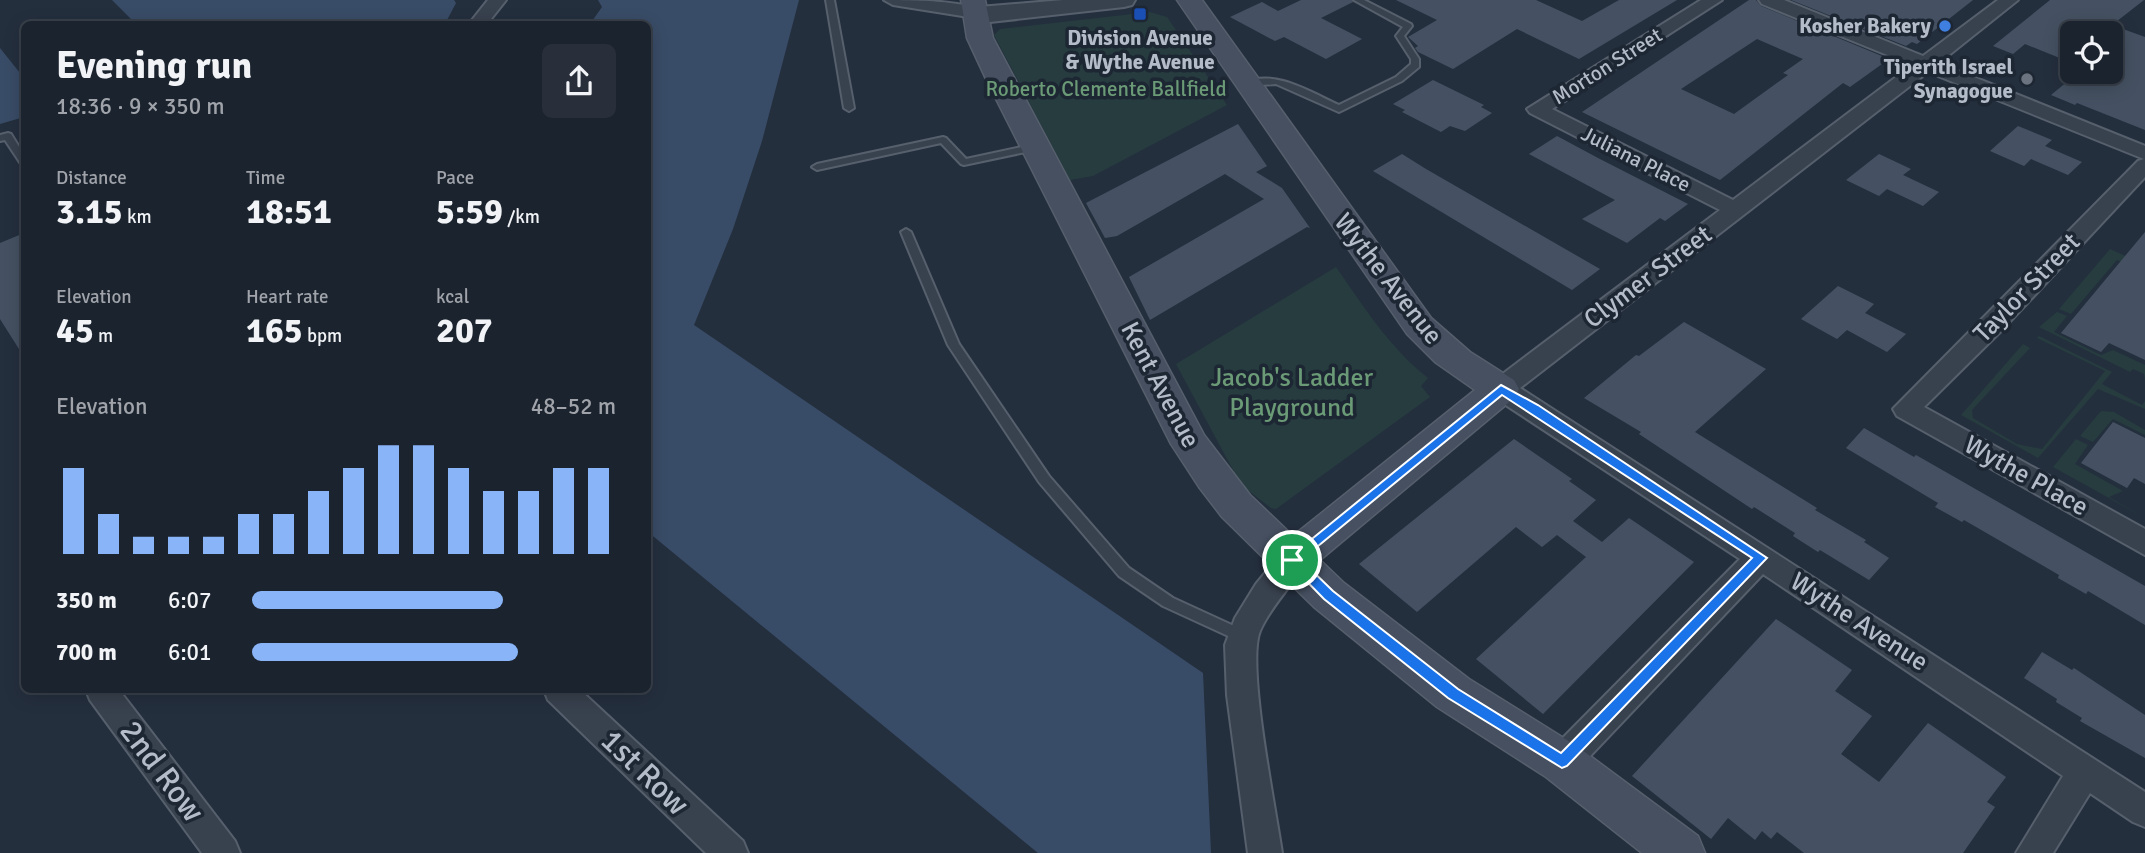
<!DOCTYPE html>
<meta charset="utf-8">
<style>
:root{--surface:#1b232e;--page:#282f3a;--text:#f1f3f6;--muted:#a0a4aa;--line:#39404a;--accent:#8ab4f8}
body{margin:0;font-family:Signika,sans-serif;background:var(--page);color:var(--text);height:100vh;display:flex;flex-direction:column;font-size:26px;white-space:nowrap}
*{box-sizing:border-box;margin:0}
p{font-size:23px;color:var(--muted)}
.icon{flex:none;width:38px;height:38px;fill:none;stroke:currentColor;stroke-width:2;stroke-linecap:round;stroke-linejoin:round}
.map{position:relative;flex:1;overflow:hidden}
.sheet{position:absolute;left:21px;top:21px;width:630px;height:672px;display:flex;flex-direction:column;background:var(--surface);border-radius:10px;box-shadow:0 4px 18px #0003,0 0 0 2px var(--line)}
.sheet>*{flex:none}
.tools{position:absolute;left:2060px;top:21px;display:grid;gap:14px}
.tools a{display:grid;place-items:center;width:63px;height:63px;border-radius:10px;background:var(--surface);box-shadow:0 4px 18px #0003,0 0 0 2px var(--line);font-size:35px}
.pin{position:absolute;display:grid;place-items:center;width:60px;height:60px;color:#fff;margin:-30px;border:4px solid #fff;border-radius:50%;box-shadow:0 2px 7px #0007}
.round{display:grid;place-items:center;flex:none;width:74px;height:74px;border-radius:10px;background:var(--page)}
.summary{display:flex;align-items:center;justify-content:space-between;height:119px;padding:0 35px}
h1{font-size:38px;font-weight:700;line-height:52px}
.stats{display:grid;grid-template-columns:repeat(3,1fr);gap:10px;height:119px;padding:7px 35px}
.stats div{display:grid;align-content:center}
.stats b{font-size:35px;font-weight:700}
.stats small{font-size:19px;font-weight:400}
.stats p{font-size:19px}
.chart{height:196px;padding:14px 35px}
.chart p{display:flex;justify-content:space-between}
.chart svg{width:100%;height:126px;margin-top:7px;stroke:var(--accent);stroke-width:6}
ul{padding:0 35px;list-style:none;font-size:23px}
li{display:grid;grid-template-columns:112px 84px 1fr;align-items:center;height:52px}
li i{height:18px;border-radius:9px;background:var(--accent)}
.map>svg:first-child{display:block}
</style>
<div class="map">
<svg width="2145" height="853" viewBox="0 0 2145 853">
<rect width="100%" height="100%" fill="#242f3e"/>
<path fill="#263c3f" d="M1150 12 1167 17 1227 105 1093 176 1070 180 994 35 1000 29Z
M2110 249 2132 259 2127 264 2117 260 2071 314 2059 309Z
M1336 267C1364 307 1389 347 1428 378L1421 386 1430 397 1276 509 1271 508 1241 485 1176 364Z
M2057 312 2067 316 2054 332 2101 355 2113 350 2145 365V380L2144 374 2133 369 2130 372 2039 327Z
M2039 336 2112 372 2102 384 2142 405 2145 401V409L2098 389 2038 458 1961 415 2023 344 2030 348 1972 410 1973 418 2017 444 2042 449 2105 371 2037 338Z
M2101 411 2114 412 2145 430V435L2113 419 2093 442 2080 436Z
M2076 439 2088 445 2075 464 2123 491 2109 497 2145 518 2053 467Z"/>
<path fill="#394c67" d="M112 0H454L456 3 445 24H136Z
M598 0H799L762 141 733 229 694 325 1203 673 1211 853H1038L648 532V24H590L602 7Z
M0 48 24 78V117L0 124Z"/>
<path fill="#455162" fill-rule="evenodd" d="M1301 0H1352L1353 2 1321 18 1362 39 1326 59 1284 37 1275 41 1230 17 1262 2 1278 11Z
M1396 0H1536L1582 21 1619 0H1677L1579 59 1517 29 1453 69 1418 52 1415 48 1418 46 1408 37 1437 20Z
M1749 0H1756L1761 6 1889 59 1850 87 1843 83 1720 180 1582 112ZM1757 39 1803 59 1783 73 1788 75 1734 114 1681 89Z
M1791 0H1973L1917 44 1912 42 1906 46Z
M2050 0H2144L2112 25 2145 37V130L2077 103 2075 105 2051 95 2079 72H2110V27L2102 33H2072V63L2025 44 2013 54 1993 46Z
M1433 80 1484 105 1481 107 1492 113 1465 131 1450 126 1441 132 1402 112 1405 110 1393 104Z
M1238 124 1267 166 1256 172 1282 188 1310 228 1307 227 1150 320 1129 277 1264 199 1225 174 1117 236 1105 238 1086 203Z
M2018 126 2052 140 2045 146 2082 162 2068 175 2031 159 2024 166 1990 151Z
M1557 136 1598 158 1688 204 1665 221 1660 218 1627 243 1582 219 1615 200 1529 154Z
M1402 154 1426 169 1600 269 1572 290 1373 171Z
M1879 154 1911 169 1903 175 1939 192 1923 206 1887 189 1879 196 1846 180Z
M2145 232V360L2109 343 2101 352 2061 333Z
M24 233V357L0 319V243Z
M1838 286 1874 304 1865 313 1906 334 1887 352 1847 330 1837 339 1801 319Z
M1684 322 1766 369 1695 432 1817 508 1815 510 1866 540 1864 542 1889 558 1869 580 1820 550 1818 552 1793 536 1795 533 1754 507 1752 509 1639 434 1641 432 1584 398 1636 355 1639 356Z
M2113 422 2145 438V484L2134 478 2127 488 2081 463Z
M1864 428 1914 457 1916 455 2145 586V625L2088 591 2086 594 2058 578 2059 575 1964 520 1962 522 1935 507 1938 503 1846 448Z
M1514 439 1572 479 1569 481 1596 500 1573 521 1602 542 1629 518 1694 562 1543 714 1476 659 1586 557 1557 535 1542 547 1516 527 1417 612 1359 564Z
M1776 619 1852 670 1835 691 1872 716 1841 754 1879 782 1928 723 2006 777 1987 802 1995 807 1963 853H1804L1777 832 1771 839 1762 831 1755 840 1728 818 1711 839 1632 776Z
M2042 652 2072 670 2074 668 2145 715V758L2080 721 2082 718 2056 702 2057 699 2024 678Z"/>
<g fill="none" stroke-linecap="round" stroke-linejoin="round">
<g stroke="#565f6c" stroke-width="4">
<path id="service" d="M826 0H834L854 108 849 111 844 108Z
M1354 0H1364L1411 24 1412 26 1404 36 1419 59V67L1402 81 1339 112 1276 84 1245 86 1243 84C1272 67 1312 93 1339 105L1396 77 1411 64V59L1396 36 1403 27Z
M8 133 11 134 24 155V165L21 164 5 140 0 141V135Z
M943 137 946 138 966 159 1035 144 1040 147 1035 150 964 165 961 164 941 143 817 170 812 167 817 164Z
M906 229 911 232 959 344 1049 476 1129 568 1173 598 1247 632 1249 636 1247 640 1242 642 1237 640 1163 606 1119 576 1039 482 948 345 901 232Z"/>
</g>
<g stroke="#565f6c" stroke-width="4">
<path id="minor" d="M488 0H506L487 24H469Z
M884 0C904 0 972 0 984 13L975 18 893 5Z
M1701 0H1722L1552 109 1733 200 1912 65 1762 4 1759 0H1784L1923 56 1998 0H2018L1939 63 2145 146V177L2003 329 1924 407 2145 529V555L1897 416 1893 409 2138 161 2144 159 1928 72 1520 388 2145 792V827L2133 822 2090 793 2053 853H2016L2063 776 1763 574 1574 773 1562 777 1550 773 1546 762 1550 751 1740 559 1492 396 1488 389 1492 382 1720 210 1530 113 1527 109Z
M1292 548 1302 552 1306 560C1294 585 1271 605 1260 631 1246 664 1276 810 1282 853H1248L1227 695 1225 645 1235 618 1256 584 1282 552Z
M86 690H119L235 841 240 853H202L90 700Z
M544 690H580L743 841 748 853H706L548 700Z"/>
</g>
<g stroke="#565f6c" stroke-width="4">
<path id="tertiary" d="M1063 0H1135L1132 5 1124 7 990 22 967 18 964 13 967 8Z"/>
</g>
<g stroke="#565f6c" stroke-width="3">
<path id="secondary" d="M961 0H985L993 38 1204 435 1250 495 1293 536 1475 390 1435 362 1407 334 1177 0H1202L1431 318 1470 352 1514 380 1519 389 1514 398 1320 560 1344 583 1469 679 1578 747 1698 836 1705 853H1642L1546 777 1437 707 1314 607 1278 572 1222 517 1199 487 1171 444 987 81 967 38Z"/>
</g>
<use href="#service" fill="#38414e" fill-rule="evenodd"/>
<use href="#minor" fill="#38414e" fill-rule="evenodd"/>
<use href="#tertiary" fill="#38414e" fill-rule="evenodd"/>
<use href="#secondary" fill="#465061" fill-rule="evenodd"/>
</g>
<path fill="#1a73e8" stroke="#fff" stroke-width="2" fill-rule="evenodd" d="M1501 385 1538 405 1767 558 1567 766 1562 768 1448 698 1324 599 1286 560ZM1502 395 1752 558 1561 753 1458 689 1333 591 1301 560Z"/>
<rect fill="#1a4fb4" stroke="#1d2633" stroke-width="2.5" x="1133" y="7" width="14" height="14" rx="3.5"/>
<circle fill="#3f7fe0" stroke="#1d2633" stroke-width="2.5" cx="1945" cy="26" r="7"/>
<circle fill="#6b7280" stroke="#1d2633" stroke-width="2.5" cx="2027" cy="79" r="7"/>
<g text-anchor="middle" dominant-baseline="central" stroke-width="7" stroke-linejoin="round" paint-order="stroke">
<g font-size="21" font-weight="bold" fill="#b4bcc9" stroke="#1d2633" text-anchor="end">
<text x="1931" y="26">Kosher Bakery</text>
<text x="1140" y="38" text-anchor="middle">Division Avenue<tspan x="1140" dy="24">&amp; Wythe Avenue</tspan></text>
<text x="2013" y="67">Tiperith Israel<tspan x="2013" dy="24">Synagogue</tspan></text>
</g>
<g font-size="21" fill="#b4bcc9" stroke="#1d2633">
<text transform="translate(1607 66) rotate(-32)">Morton Street</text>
<text transform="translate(1636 159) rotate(27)">Juliana Place</text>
</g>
<g font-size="21" fill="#6b9a76" stroke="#1d2633">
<text x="1106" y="89">Roberto Clemente Ballfield</text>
</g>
<g font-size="26" fill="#b4bcc9" stroke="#1d2633">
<text transform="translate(1648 277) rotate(-37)">Clymer Street</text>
<text transform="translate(1388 279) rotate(52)">Wythe Avenue</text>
<text transform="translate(2027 288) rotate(-46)">Taylor Street</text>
<text transform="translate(1160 385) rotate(62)">Kent Avenue</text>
<text transform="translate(2026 476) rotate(29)">Wythe Place</text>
<text transform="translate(1859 622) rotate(33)">Wythe Avenue</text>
</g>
<g font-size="26" fill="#6b9a76" stroke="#1d2633">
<text x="1292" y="378">Jacob's Ladder<tspan x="1292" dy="30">Playground</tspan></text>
</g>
<g font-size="32" fill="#b4bcc9" stroke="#1d2633">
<text transform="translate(162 771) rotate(53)">2nd Row</text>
<text transform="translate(645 772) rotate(44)">1st Row</text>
</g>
</g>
</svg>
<div class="tools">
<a><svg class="icon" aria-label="locate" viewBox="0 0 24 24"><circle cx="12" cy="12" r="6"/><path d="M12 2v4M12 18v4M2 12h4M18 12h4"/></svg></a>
</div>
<div class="pin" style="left:1292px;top:560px;background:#1e9e55"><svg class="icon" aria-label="arrive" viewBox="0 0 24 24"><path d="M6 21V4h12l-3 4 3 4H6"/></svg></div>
<section class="sheet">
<div class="summary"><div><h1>Evening run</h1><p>18:36 · 9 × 350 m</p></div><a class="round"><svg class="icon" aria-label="share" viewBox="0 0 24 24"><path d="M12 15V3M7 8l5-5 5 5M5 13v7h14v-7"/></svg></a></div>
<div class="stats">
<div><p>Distance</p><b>3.15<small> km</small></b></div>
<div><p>Time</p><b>18:51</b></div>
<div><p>Pace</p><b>5:59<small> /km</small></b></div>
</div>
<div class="stats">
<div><p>Elevation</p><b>45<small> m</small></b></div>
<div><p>Heart rate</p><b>165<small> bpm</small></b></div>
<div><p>kcal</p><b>207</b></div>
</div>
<div class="chart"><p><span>Elevation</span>48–52 m</p>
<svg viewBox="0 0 160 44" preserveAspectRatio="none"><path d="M5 44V14M15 44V30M25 44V38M35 44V38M45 44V38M55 44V30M65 44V30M75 44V22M85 44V14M95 44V6M105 44V6M115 44V14M125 44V22M135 44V22M145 44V14M155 44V14"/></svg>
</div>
<ul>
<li><b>350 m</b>6:07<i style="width:69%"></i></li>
<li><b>700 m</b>6:01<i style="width:73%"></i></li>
</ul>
</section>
</div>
